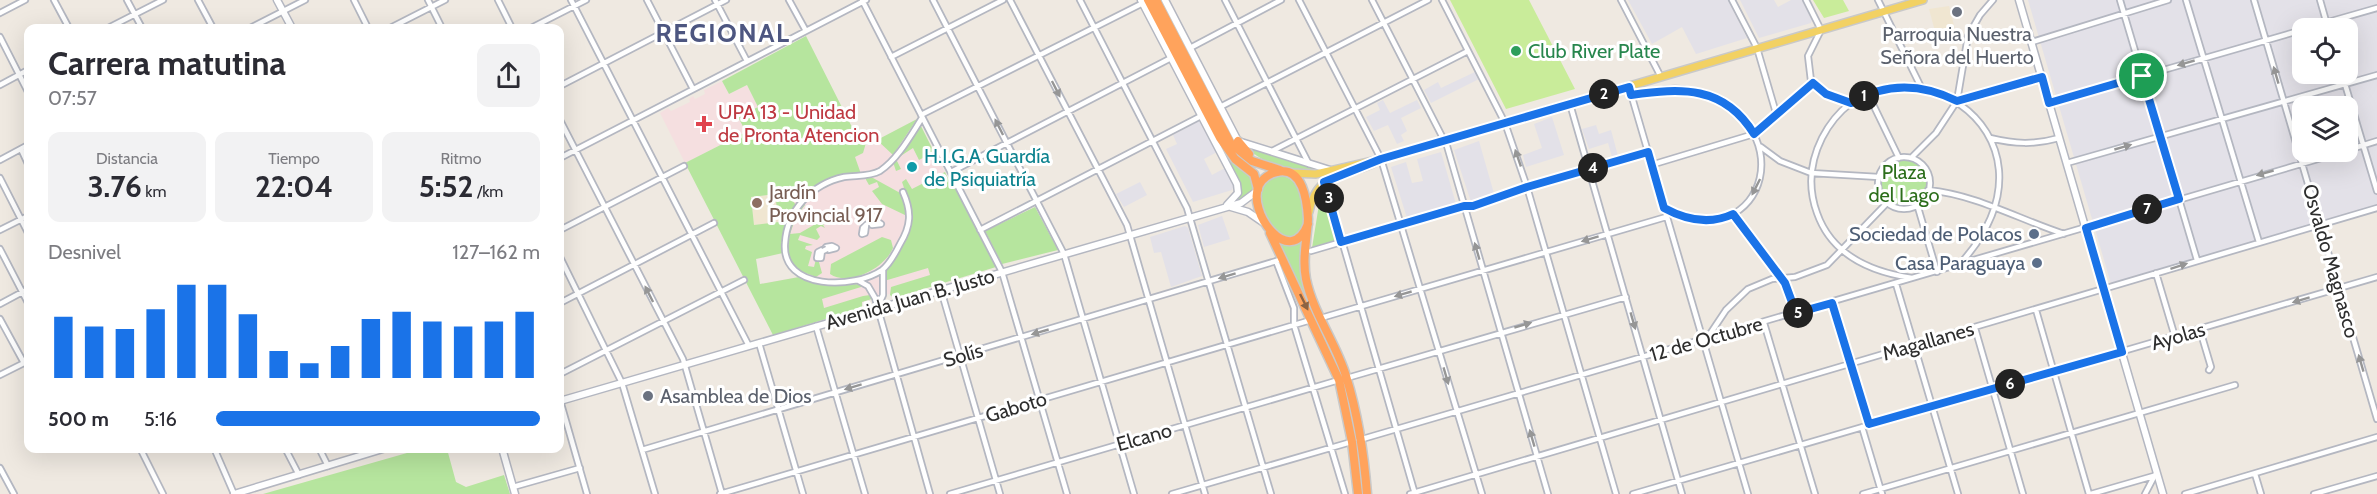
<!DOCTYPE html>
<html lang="es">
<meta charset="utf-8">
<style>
:root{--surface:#fff;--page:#f2f2f3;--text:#2b2b33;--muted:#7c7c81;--accent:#1a73e8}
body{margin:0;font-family:Cabin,sans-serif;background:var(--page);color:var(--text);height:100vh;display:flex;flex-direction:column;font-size:22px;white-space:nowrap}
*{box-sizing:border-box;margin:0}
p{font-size:20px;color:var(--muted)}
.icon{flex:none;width:33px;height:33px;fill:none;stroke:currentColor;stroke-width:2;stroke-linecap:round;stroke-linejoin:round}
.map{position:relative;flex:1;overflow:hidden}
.panel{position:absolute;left:24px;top:24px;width:540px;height:429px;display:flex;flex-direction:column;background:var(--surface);border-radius:12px;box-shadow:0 6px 24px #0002}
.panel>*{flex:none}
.controls{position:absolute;left:2292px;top:18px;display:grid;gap:12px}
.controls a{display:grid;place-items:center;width:66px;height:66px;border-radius:12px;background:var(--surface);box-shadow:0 6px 24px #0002;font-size:30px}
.pin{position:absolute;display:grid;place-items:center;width:51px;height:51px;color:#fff;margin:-26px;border:3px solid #fff;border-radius:50%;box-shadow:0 2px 6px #0007}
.km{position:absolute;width:30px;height:30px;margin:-15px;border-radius:50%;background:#222;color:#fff;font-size:16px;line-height:30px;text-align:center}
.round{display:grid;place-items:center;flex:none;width:63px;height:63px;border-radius:12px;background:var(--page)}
.overview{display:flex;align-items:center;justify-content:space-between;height:102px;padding:0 24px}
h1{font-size:33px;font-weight:800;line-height:45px}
.figures{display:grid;grid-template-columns:repeat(3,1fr);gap:9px;height:102px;padding:6px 24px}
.figures div{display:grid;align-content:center;border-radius:12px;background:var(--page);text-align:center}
.figures b{font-size:30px;font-weight:800}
.figures small{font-size:16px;font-weight:400}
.figures p{font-size:16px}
.chart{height:168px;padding:12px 24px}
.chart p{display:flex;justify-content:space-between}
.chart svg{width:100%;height:108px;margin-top:6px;stroke:var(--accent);stroke-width:6}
ul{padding:0 24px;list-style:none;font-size:20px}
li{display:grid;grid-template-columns:96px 72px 1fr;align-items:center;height:45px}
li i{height:15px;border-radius:8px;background:var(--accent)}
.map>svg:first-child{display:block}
</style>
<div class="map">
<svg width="2377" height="494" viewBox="0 0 2377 494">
<rect width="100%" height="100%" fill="#efe9e1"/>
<path fill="#e3e1e8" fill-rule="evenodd" d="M1628 0H1728L1747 38 1696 54 1682 27 1652 44Z
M1740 0H1774L1778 7 1791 0H1802L1812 20 1811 23 1759 38Z
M2028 0H2377V206L2111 284ZM2302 28H2348V74H2302ZM2302 106H2348V152H2302Z
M1475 72 1479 79 1431 103 1424 90 1438 82 1441 88Z
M1383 100 1390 113 1417 100 1421 108 1401 118 1407 131 1401 135 1404 141 1397 144 1388 125 1374 131 1366 117 1380 110 1377 103Z
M1552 117 1564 155 1526 167 1523 155 1542 148 1534 124Z
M1199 121 1217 152 1204 159 1212 175 1225 168 1234 186 1232 190 1193 202 1166 149 1177 144 1173 135Z
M1596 125 1599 134 1611 130 1618 156 1612 157 1608 143 1589 149 1582 129Z
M1479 141 1495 197 1472 205 1454 150Z
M1441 152 1456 204 1407 218 1391 167 1406 162 1412 183 1423 181 1417 159Z
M1140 182 1147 195 1124 207 1116 194Z
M1222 216 1230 239 1204 247 1198 225Z
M1185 226 1188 228 1202 276 1171 287 1161 252 1154 253 1150 237Z"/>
<path fill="#f0e6d1" d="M1949 6 1956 33 1940 36 1936 35 1929 9Z
M775 194 787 222 754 225 751 197Z"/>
<path fill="#f5dfe0" d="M722 81 729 94 747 85 758 107 746 132 685 163 660 113 668 108 671 111 690 102 689 99 693 96 695 99 705 94 704 90Z
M917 119 990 259 987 265 771 329 749 286 798 277 788 268 783 257 782 236 787 222 777 209 775 194Z"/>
<path fill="#b6e59e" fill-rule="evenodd" d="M806 36 859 141 864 140 866 143 863 153 855 157 861 174 844 176 800 200 787 189 784 190 796 205 783 236V253L756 259 760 284 799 277 831 285 862 284 861 287 822 299 824 308 863 296 870 295 872 299 862 302V308L773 335 685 163 746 132 738 117 758 107 747 85 729 94 722 81ZM775 194 777 209 787 221 754 225 751 197Z
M917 119 893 155 877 140Z
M920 124 934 152 919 160 913 148 896 159 901 169 896 171 893 162Z
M1244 145 1316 169 1318 170C1293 175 1262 164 1244 145Z
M1221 147 1250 173 1254 188 1247 198 1233 203 1240 195Z
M1881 183a23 23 0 1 1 46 0a23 23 0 1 1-46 0Z
M945 172 950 183 952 182 996 267 894 298 890 295 891 287 930 275 928 268 884 281C885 270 891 263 897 255 916 225 913 214 902 182L906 179 912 189Z
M1279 175C1301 177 1311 210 1303 228 1300 234 1294 236 1288 238 1269 228 1264 214 1259 195L1267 180Z
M865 178H873L902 194 907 216 882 204 872 191 879 187 877 182 869 185Z
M1320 198 1325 200 1337 240 1312 248Z
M804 202 805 205 796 217 790 234 800 233 824 219 826 223 823 225 825 228 821 226 816 229 820 237 817 240 800 235 798 240 813 245 806 246 805 249 812 252 808 266 814 267 817 255 822 273 816 277 795 269 787 256 791 223Z
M1035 207 1058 250 1002 264 985 231Z
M882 237 891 240 893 248C885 268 849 287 830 274L831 264Z
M1304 237 1303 264 1345 379 1356 435 1276 241Z
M421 449H447L456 482 466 487 504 475 510 494H263Z"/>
<path fill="#c9ec9a" d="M1450 0H1529L1575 89 1506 109Z
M1813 0H1843L1849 11 1824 18Z"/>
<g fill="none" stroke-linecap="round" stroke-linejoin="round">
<g stroke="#b4b7c1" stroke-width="8">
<path id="street" d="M54 0 69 28
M127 0 142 28
M198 0 213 28
M354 0 368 28
M428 0 442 28
M498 0 512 28
M571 0 749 346
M647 0 693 89
M715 0 747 61
M789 0 806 31
M862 0 1002 272 1067 494
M933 0 1064 254 1134 494
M1010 0 1127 225 1205 494
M1080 0 1187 208 1271 494
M1225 0 1309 164
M1299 0 1381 159 1482 494
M1372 0 1447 146 1548 494
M1442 0 1505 123 1527 187 1616 494
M1621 0 1661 77
M1732 0 1757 48 1776 113
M1806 0 1821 30 1808 56 1811 81 1825 94 1851 103
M1878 0 1921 87
M2120 0 2197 260
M2186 0 2259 242
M2254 0 2377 419
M2320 0 2328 28
M0 13 25 0
M108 28 163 0
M250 28 305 0
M390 28 445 0
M531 28 586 0
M2307 28 2377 8
M0 37 28 92
M2032 42 2168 0
M1190 48 1281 0
M891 57 1003 0
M2342 74 2377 191
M0 85 28 70
M560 86 726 0
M1629 87 1748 494
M1868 94 1899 158
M1631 95C1648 93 1669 86 1686 90 1808 113 1768 263 1664 208
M1957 101 2042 77
M2049 103 2302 30
M1570 104 1682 494
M1220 107 1428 0
M921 115 1143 3
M560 120 683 359 722 494
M1990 138C2015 144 2034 145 2059 138
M1761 147 1780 161 1811 173 1879 177
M21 149 28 164
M2348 150 2377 141
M1272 151 1468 51
M1912 157 1936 133 1957 101 1968 36 1980 15 1993 0
M1878 183a26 26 0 1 1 52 0a26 26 0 1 1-52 0Z
M560 158 866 0
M0 160 28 145
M2067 163 2377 75
M1651 165 1754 134 1813 83
M951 172 1171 58
M0 178 28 233
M1325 182 1415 494
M1928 190C1977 195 2018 219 2064 234
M903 192C912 212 911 226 900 244 896 252 890 264 882 270 855 289 781 291 785 243 787 210 812 184 844 177 856 175 869 177 880 171 898 159 911 135 922 118
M1917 204 1937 272
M1733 214 1785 283 1796 313
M876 221 881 224 872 225 871 223Z
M866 225 865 233 862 234 863 228Z
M0 230 28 216
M560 230 684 166
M980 230 1201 116
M832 246 836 248 828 250 826 247Z
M0 249 28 303
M822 250 821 258H817L818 252Z
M1311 251 1464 206H1473L1527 187 1648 152
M560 257 622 383 655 494
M1276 261 1294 308V325L1345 494
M2156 273 2175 337
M1912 278C1871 272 1832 256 1817 213 1808 188 1810 162 1822 138 1883 18 2083 127 1960 264
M859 281 868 286 875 298 930 494
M1896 284 1958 494
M941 290 1000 494
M560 303 714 223
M1832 303 1869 424
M0 304 28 289
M877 308 883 295V270
M2036 310 2089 494
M1321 318 1666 217
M0 319 24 363
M1764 323 1815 494
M816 326 865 494
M1975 328 2023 494
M2200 330 2211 367 2209 370
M1706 340 1726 310 1748 289 1772 279 1795 277 1827 265 1887 203
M759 343 803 494
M560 374 744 280
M0 375 28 361
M1347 378 1626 297
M560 400 587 494
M1862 427 1882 494
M1359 440 2342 152
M140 448 163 494
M214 448 234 494
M285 448 299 475
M319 448 328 466
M642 450 1283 259
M0 468 14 494
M2255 474 2261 494
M513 487 580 468
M720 494 1311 320
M950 494 1339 380
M1172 494 1351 442
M1410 494 2377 208
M1633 494 2377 277
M1863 494 2235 385
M2091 494 2157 475
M2145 494 2155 475
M2185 494 2377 437
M2314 494 2377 476"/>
</g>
<g stroke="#b4b7c1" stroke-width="9">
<path id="secondary" d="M277 0 292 28
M1141 0 1237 184 1238 193 1227 205
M1165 0 1238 141 1330 170
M2019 0 2163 494
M1231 207 1248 212 1264 223
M560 401 1241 203 1257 191
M502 448 515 494
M234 494 386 448"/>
</g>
<g stroke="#c9c9c9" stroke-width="10">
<path id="primary" d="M1291 173 1316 174 1381 159 1923 0
M1309 212C1316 172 1345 177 1374 163"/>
</g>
<g stroke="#c9c9c9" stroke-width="11">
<path id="highway" d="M1148 0 1220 138 1235 159 1254 174 1258 189
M1156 0 1231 144 1252 161 1280 170
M1238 141 1249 154
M1308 224C1290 270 1246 212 1259 185 1262 179 1270 173 1277 172 1303 166 1307 201 1308 219 1307 239 1302 259 1306 279 1313 313 1336 343 1346 376 1358 415 1364 454 1367 494
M1270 233 1339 380 1352 442 1358 494"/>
</g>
<use href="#street" stroke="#fff" stroke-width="4.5"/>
<use href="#secondary" stroke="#fff" stroke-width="6"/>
<use href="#primary" stroke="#f2d163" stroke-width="7"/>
<use href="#highway" stroke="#ffa35c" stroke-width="8"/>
<g stroke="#b4b7c1" stroke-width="8" stroke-linecap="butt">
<path id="street-bridge" d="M823 251 827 249"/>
</g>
<use href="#street-bridge" stroke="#fff" stroke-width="4.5"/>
</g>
<defs><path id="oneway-solid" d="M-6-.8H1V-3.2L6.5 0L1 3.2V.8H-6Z" transform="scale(1.5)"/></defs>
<g fill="#969696">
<use href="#oneway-solid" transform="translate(2186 63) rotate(164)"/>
<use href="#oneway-solid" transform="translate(2276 75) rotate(-106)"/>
<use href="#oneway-solid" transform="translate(1056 89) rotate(63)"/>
<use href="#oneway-solid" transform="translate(999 127) rotate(-117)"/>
<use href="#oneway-solid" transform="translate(2123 147) rotate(-16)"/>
<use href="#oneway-solid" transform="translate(1518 158) rotate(-109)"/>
<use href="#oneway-solid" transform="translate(2265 173) rotate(164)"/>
<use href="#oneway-solid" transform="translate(1756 187) rotate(117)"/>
<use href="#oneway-solid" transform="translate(1590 239) rotate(163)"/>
<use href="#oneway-solid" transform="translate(1477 251) rotate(-106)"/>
<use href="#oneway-solid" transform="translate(2179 266) rotate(-18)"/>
<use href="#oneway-solid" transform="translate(1227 276) rotate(163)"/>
<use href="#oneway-solid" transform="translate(649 294) rotate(-117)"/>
<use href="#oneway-solid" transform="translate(1403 294) rotate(164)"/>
<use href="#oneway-solid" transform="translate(2301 300) rotate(163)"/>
<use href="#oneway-solid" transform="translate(1633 321) rotate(74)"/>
<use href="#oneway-solid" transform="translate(1523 325) rotate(-16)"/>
<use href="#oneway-solid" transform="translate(1040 332) rotate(164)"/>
<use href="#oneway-solid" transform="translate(2361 363) rotate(-106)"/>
<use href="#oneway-solid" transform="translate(1446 376) rotate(74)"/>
<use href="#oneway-solid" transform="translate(853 387) rotate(163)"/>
<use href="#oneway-solid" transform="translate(1532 438) rotate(-106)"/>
</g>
<use fill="#8c6343" href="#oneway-solid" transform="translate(1304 302) rotate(64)"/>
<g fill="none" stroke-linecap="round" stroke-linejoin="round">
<g stroke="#fff" stroke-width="12">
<path id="route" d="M2142 76 2179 199 2086 228 2122 352 1869 424 1832 303 1796 313 1785 283 1733 214C1710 225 1686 220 1664 208L1648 152 1527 187 1473 206H1464L1341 242 1324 182 1381 159 1629 87 1631 95C1681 88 1724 85 1754 134L1813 83 1826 94 1851 103C1886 82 1921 83 1957 101L2042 77 2049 103Z"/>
</g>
<use href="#route" stroke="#1a73e8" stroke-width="8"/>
</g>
<g fill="#6b7280" stroke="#fff" stroke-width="2">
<circle cx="1957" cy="12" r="6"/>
<circle cx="648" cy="396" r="6"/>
</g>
<circle fill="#2e9e5b" stroke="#fff" stroke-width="2" cx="1516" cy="51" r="6"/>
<path fill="#e0444e" stroke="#fff" stroke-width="2" d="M701 115h6v6h6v6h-6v6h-6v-6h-6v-6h6z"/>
<circle fill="#0f9aa8" stroke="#fff" stroke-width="2" cx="912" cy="167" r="6"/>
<circle fill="#8d6e63" stroke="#fff" stroke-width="2" cx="757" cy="203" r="6"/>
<g fill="#5c6f8a" stroke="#fff" stroke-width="2">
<circle cx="2034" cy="234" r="6"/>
<circle cx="2037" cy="263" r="6"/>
</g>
<g text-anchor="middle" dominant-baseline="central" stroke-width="6" stroke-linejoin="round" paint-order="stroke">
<g font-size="20" fill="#5b616d" stroke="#fff">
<text x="1957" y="34">Parroquia Nuestra<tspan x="1957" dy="23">Señora del Huerto</tspan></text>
<text x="660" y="396" text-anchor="start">Asamblea de Dios</text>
</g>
<g font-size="20" fill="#27864d" stroke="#fff" text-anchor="start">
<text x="1528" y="51">Club River Plate</text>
</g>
<g font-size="20" fill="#be3a42" stroke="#fff" text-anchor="start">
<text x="718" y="112">UPA 13 - Unidad<tspan x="718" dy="23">de Pronta Atencion</tspan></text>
</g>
<g font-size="20" fill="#0d838f" stroke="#fff" text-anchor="start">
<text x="924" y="156">H.I.G.A Guardía<tspan x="924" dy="23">de Psiquiatría</tspan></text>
</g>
<g font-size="20" fill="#2c6e1b" stroke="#fff">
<text x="1904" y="172">Plaza<tspan x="1904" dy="23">del Lago</tspan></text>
</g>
<g font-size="20" fill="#785e54" stroke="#fff" text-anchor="start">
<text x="769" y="192">Jardín<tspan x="769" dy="23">Provincial 917</tspan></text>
</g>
<g font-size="20" fill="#4e5e75" stroke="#fff" text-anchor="end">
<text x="2022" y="234">Sociedad de Polacos</text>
<text x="2025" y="263">Casa Paraguaya</text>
</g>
<g font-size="20" fill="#2e2e2e" stroke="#fff">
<text transform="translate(2331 261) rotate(74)">Osvaldo Magnasco</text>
<text transform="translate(910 299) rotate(-16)">Avenida Juan B. Justo</text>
<text transform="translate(2178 336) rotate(-16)">Ayolas</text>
<text transform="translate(1706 339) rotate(-16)">12 de Octubre</text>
<text transform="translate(1928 341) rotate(-16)">Magallanes</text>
<text transform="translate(963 355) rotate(-16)">Solís</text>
<text transform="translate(1016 407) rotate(-17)">Gaboto</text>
<text transform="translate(1144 437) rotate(-16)">Elcano</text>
</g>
<g font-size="26" font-weight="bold" letter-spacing="1.5" fill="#4d5680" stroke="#fff">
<text x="723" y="33">REGIONAL</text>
</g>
</g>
</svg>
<div class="controls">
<a><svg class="icon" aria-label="locate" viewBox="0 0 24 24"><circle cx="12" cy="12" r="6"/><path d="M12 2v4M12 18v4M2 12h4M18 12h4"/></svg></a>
<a><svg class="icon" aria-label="layers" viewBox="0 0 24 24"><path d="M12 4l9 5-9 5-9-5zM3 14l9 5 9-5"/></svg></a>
</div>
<div class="pin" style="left:2142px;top:76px;background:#1e9e55"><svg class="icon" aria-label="arrive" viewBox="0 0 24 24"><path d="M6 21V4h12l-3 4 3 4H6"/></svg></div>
<b class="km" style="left:1864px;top:96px">1</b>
<b class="km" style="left:1604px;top:94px">2</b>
<b class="km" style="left:1329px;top:198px">3</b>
<b class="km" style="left:1593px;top:168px">4</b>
<b class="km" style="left:1798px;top:313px">5</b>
<b class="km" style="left:2010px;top:384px">6</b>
<b class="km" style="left:2147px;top:209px">7</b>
<section class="panel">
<div class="overview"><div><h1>Carrera matutina</h1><p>07:57</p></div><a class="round"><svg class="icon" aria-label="share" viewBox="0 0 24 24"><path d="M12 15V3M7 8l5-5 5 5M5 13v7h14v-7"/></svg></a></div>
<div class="figures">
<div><p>Distancia</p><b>3.76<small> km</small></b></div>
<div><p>Tiempo</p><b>22:04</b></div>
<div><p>Ritmo</p><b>5:52<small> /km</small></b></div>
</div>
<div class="chart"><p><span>Desnivel</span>127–162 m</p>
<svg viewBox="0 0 160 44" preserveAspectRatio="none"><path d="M5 44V19M15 44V23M25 44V24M35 44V16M45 44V6M55 44V6M65 44V18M75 44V33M85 44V38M95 44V31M105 44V20M115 44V17M125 44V21M135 44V23M145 44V21M155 44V17"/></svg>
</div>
<ul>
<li><b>500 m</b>5:16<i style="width:100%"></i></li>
</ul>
</section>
</div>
